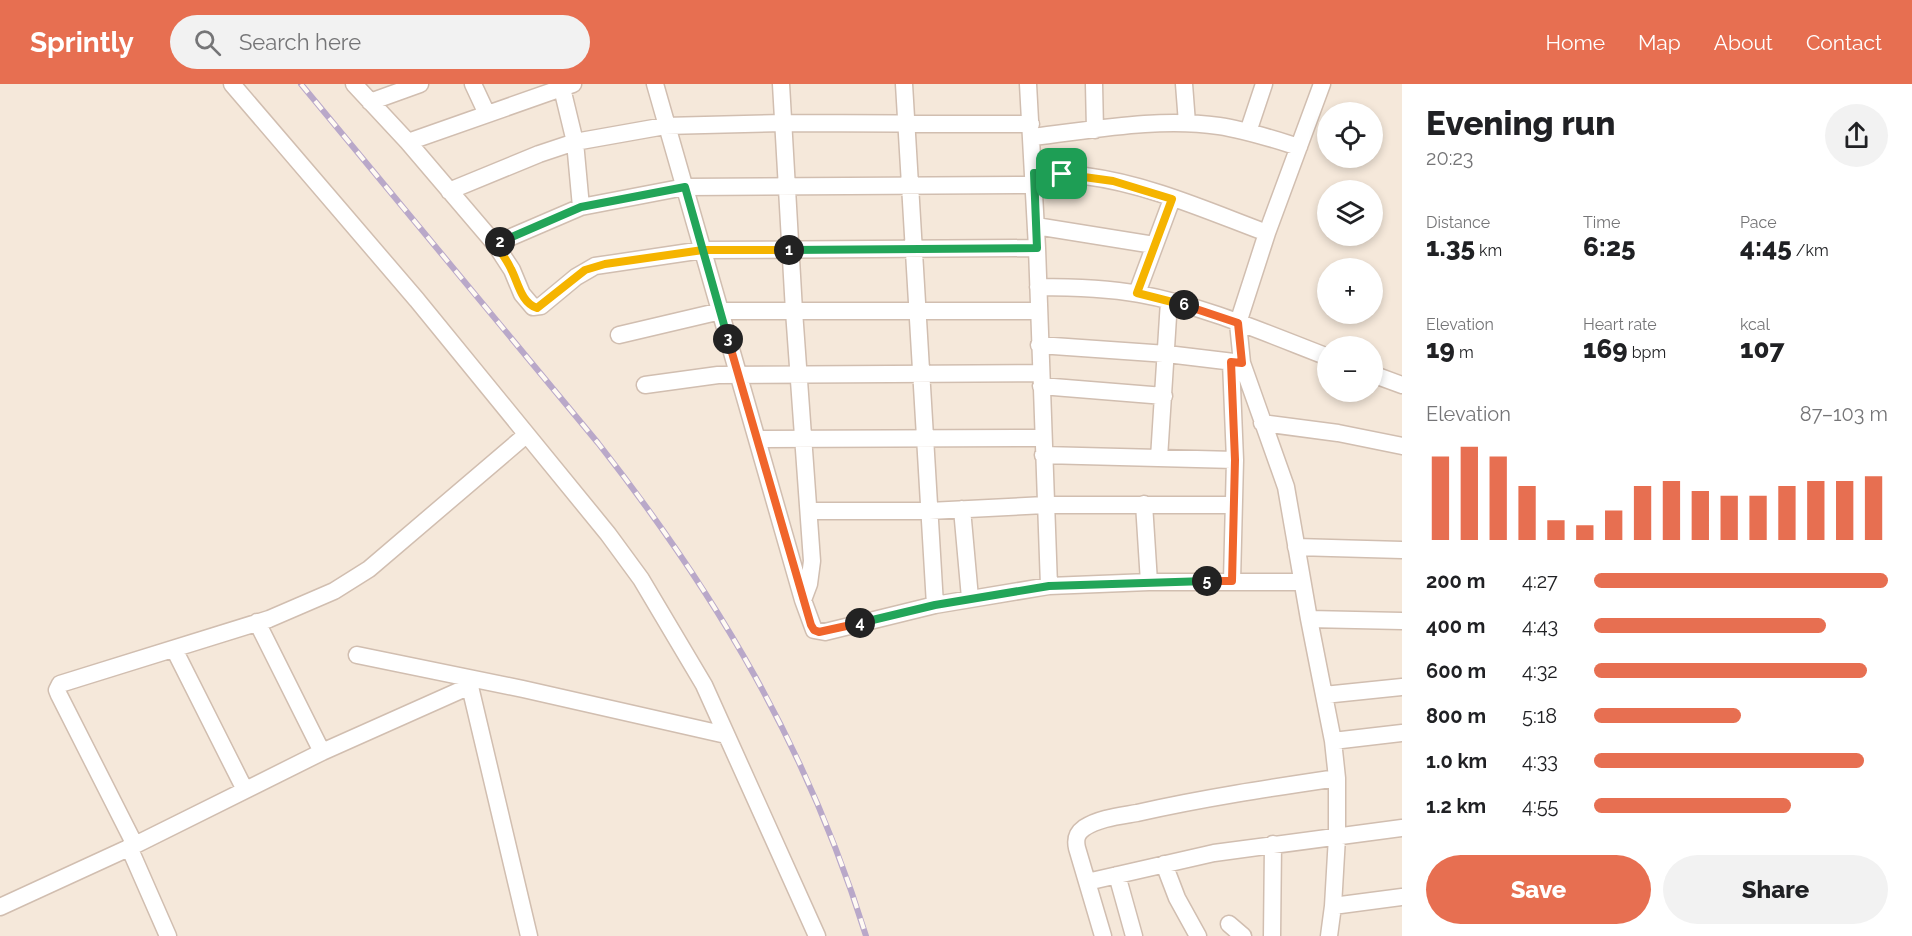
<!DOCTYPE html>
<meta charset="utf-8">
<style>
:root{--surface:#fff;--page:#f2f2f2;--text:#202124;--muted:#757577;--accent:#e76f51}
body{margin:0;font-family:Raleway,sans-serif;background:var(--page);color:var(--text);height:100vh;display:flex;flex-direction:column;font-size:22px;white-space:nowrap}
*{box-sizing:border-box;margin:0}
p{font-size:20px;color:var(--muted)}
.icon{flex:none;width:33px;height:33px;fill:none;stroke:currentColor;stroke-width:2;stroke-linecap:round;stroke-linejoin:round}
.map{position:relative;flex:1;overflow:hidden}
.sheet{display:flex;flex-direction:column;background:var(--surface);width:510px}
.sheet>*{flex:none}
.controls{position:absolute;left:1317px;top:18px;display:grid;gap:12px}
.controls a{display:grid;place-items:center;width:66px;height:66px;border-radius:50%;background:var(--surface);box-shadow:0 3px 9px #0003;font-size:30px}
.pin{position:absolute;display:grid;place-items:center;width:51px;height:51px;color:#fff;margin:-26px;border-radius:12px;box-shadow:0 3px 9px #0006}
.km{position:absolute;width:30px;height:30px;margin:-15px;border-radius:50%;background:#222;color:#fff;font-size:16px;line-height:30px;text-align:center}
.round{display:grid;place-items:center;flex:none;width:63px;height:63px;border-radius:32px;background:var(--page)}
.head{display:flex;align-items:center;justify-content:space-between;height:102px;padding:0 24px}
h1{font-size:33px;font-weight:800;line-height:45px}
.figures{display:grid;grid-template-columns:repeat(3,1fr);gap:9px;height:102px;padding:6px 24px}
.figures div{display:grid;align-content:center}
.figures b{font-size:26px;font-weight:800}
.figures small{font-size:16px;font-weight:400}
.figures p{font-size:16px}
.chart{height:168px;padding:12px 24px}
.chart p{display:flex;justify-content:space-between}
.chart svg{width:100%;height:108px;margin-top:6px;stroke:var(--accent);stroke-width:6}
.cta{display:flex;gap:12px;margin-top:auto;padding:12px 24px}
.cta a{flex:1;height:69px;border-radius:36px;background:var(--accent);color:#fff;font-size:24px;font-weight:800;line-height:69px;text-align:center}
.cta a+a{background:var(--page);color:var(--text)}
ul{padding:0 24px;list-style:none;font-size:20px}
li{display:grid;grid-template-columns:96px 72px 1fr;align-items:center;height:45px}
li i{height:15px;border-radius:8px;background:var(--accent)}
header{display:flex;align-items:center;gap:36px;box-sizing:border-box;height:84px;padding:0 30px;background:var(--accent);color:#fff}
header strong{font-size:28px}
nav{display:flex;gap:33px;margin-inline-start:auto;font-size:21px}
.search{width:420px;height:54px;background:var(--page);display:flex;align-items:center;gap:15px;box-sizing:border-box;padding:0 21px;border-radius:33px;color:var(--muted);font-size:22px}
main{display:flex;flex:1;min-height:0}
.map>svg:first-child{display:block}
</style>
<header>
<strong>Sprintly</strong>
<div class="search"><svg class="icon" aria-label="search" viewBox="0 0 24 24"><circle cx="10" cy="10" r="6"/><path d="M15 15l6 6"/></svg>Search here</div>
<nav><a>Home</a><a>Map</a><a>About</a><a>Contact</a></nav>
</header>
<main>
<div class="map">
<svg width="1402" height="852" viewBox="0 0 1402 852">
<rect width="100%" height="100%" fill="#fdf6ec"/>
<path fill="#f5e8da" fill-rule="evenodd" d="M0 0H1402V852H0ZM1328 28H1372V74H1328ZM1328 106H1372V152H1328ZM1328 184H1372V230H1328ZM1328 262H1372V308H1328Z"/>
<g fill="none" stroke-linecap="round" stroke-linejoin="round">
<g stroke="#d1beb0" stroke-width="19">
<path id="minor" d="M232 0 417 216 608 450 641 495 704 601 817 852
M354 0 408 58 495 160 512 186 522 210 533 223 541 222 576 193 595 182 703 166 1037 164
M473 0 487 30
M561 0 575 58 581 123
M655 0 803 516 814 546 825 548 935 521 1049 502 1149 498H1302
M781 0 794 227 812 477 809 500 803 516
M904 0 935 521
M1028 0 1037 164 1049 502
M1094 0 1095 46
M1184 0 1187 39
M1322 0 1267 149 1238 239 1242 279 1286 403 1309 535 1333 657 1337 694V753L1333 822 1329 852
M370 18 420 0
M1248 48 1264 0
M1032 53C1093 46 1158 33 1219 42 1246 46 1273 55 1299 63
M408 58 573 0
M1034 89C1051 90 1068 90 1085 92 1148 100 1208 127 1267 149
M449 107 539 70 575 58 665 42 783 39 1031 40
M1036 142 1154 161
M495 160 581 123 685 103 1034 101
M1038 203C1071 203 1106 204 1139 210 1202 221 1268 250 1328 273
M1137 209 1172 115
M619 251 721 227H1038
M1039 261 1167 270 1242 279
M1231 278 1235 376 1232 497
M1372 290 1402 301
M645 301 718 291 1040 289
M1041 302 1164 312
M1262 339 1338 349 1402 362
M757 355 1043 354
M1043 371 1235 376
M1159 374 1169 217
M1144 420 1149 498
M962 425 970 514
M809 427H929L1045 421H1233
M1296 463 1402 466
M1309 535 1402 537
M257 538 322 668
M174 565 245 706
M357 571 523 605 726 651
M468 594 529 852
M1324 611 1402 603
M1333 657 1402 649
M135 761 59 611 57 606 60 600 269 535 334 507 369 485 526 351
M129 763 168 852
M1164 780 1177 814 1198 852
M1117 791 1134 852
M1087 798 1214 769 1402 744
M1333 822 1402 813
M0 823 135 761 322 668 470 602
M1229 840 1243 852
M1103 852 1077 764C1075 755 1077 749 1084 744 1099 734 1120 732 1137 729 1203 714 1270 704 1337 694
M1272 852 1273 760"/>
</g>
<use href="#minor" stroke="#fff" stroke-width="16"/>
<g stroke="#b9a8c9" stroke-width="6">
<path id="rail" d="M301 0 598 359C718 512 808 665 866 852"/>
</g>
<use href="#rail" stroke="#fffaf3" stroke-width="4" stroke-dasharray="11" stroke-linecap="butt"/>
</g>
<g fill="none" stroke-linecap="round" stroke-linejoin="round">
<g stroke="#fff" stroke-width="12">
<path id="split-1" d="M789 166 1037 164 1034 89 1062 90"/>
</g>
<g stroke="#fff" stroke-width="12">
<path id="split-2" d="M500 158 495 160C501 168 507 176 511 185 518 198 521 219 537 224L585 186 605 180 703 166H789"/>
</g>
<g stroke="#fff" stroke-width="12">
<path id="split-3" d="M500 158 581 123 685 103 728 255"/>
</g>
<g stroke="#fff" stroke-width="12">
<path id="split-4" d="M728 255 811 541 814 546 819 548 860 539"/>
</g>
<g stroke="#fff" stroke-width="12">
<path id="split-5" d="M860 539 935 521 1049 502 1207 497"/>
</g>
<g stroke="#fff" stroke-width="12">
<path id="split-6" d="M1184 221 1238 239 1242 279 1231 278 1235 376 1232 497H1207"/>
</g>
<g stroke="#fff" stroke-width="12">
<path id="split-7" d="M1062 90 1113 97 1172 115 1137 209 1184 221"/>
</g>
<use href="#split-1" stroke="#22a559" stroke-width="8"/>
<use href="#split-2" stroke="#f5b400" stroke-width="8"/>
<use href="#split-3" stroke="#22a559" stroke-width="8"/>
<use href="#split-4" stroke="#f0652b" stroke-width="8"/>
<use href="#split-5" stroke="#22a559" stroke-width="8"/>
<use href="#split-6" stroke="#f0652b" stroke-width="8"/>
<use href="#split-7" stroke="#f5b400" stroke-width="8"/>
</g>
</svg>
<div class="controls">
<a><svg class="icon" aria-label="locate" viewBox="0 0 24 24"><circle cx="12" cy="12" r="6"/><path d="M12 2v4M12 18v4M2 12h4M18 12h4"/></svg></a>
<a><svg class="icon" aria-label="layers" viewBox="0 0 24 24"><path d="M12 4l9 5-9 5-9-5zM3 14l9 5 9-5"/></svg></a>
<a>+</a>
<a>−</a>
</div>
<div class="pin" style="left:1062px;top:90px;background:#1e9e55"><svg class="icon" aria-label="arrive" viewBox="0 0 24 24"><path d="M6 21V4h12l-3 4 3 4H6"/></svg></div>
<b class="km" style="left:789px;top:166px">1</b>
<b class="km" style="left:500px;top:158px">2</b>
<b class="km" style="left:728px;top:255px">3</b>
<b class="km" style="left:860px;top:539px">4</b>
<b class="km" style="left:1207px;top:497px">5</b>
<b class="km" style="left:1184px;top:221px">6</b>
</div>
<section class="sheet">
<div class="head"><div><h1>Evening run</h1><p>20:23</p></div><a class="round"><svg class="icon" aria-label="share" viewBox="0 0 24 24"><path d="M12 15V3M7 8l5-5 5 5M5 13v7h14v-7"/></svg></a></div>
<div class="figures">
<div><p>Distance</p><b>1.35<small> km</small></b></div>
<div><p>Time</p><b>6:25</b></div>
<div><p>Pace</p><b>4:45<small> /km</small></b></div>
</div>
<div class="figures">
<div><p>Elevation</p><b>19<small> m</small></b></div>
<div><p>Heart rate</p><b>169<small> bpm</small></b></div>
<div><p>kcal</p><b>107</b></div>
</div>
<div class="chart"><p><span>Elevation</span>87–103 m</p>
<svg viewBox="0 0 160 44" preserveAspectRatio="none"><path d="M5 44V10M15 44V6M25 44V10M35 44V22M45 44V36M55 44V38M65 44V32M75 44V22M85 44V20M95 44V24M105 44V26M115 44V26M125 44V22M135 44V20M145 44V20M155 44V18"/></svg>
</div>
<ul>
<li><b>200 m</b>4:27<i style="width:100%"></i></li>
<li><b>400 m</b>4:43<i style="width:79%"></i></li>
<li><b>600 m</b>4:32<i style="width:93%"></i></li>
<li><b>800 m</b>5:18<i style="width:50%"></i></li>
<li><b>1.0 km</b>4:33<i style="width:92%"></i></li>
<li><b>1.2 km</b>4:55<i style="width:67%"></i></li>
</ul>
<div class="cta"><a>Save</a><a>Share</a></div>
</section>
</main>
